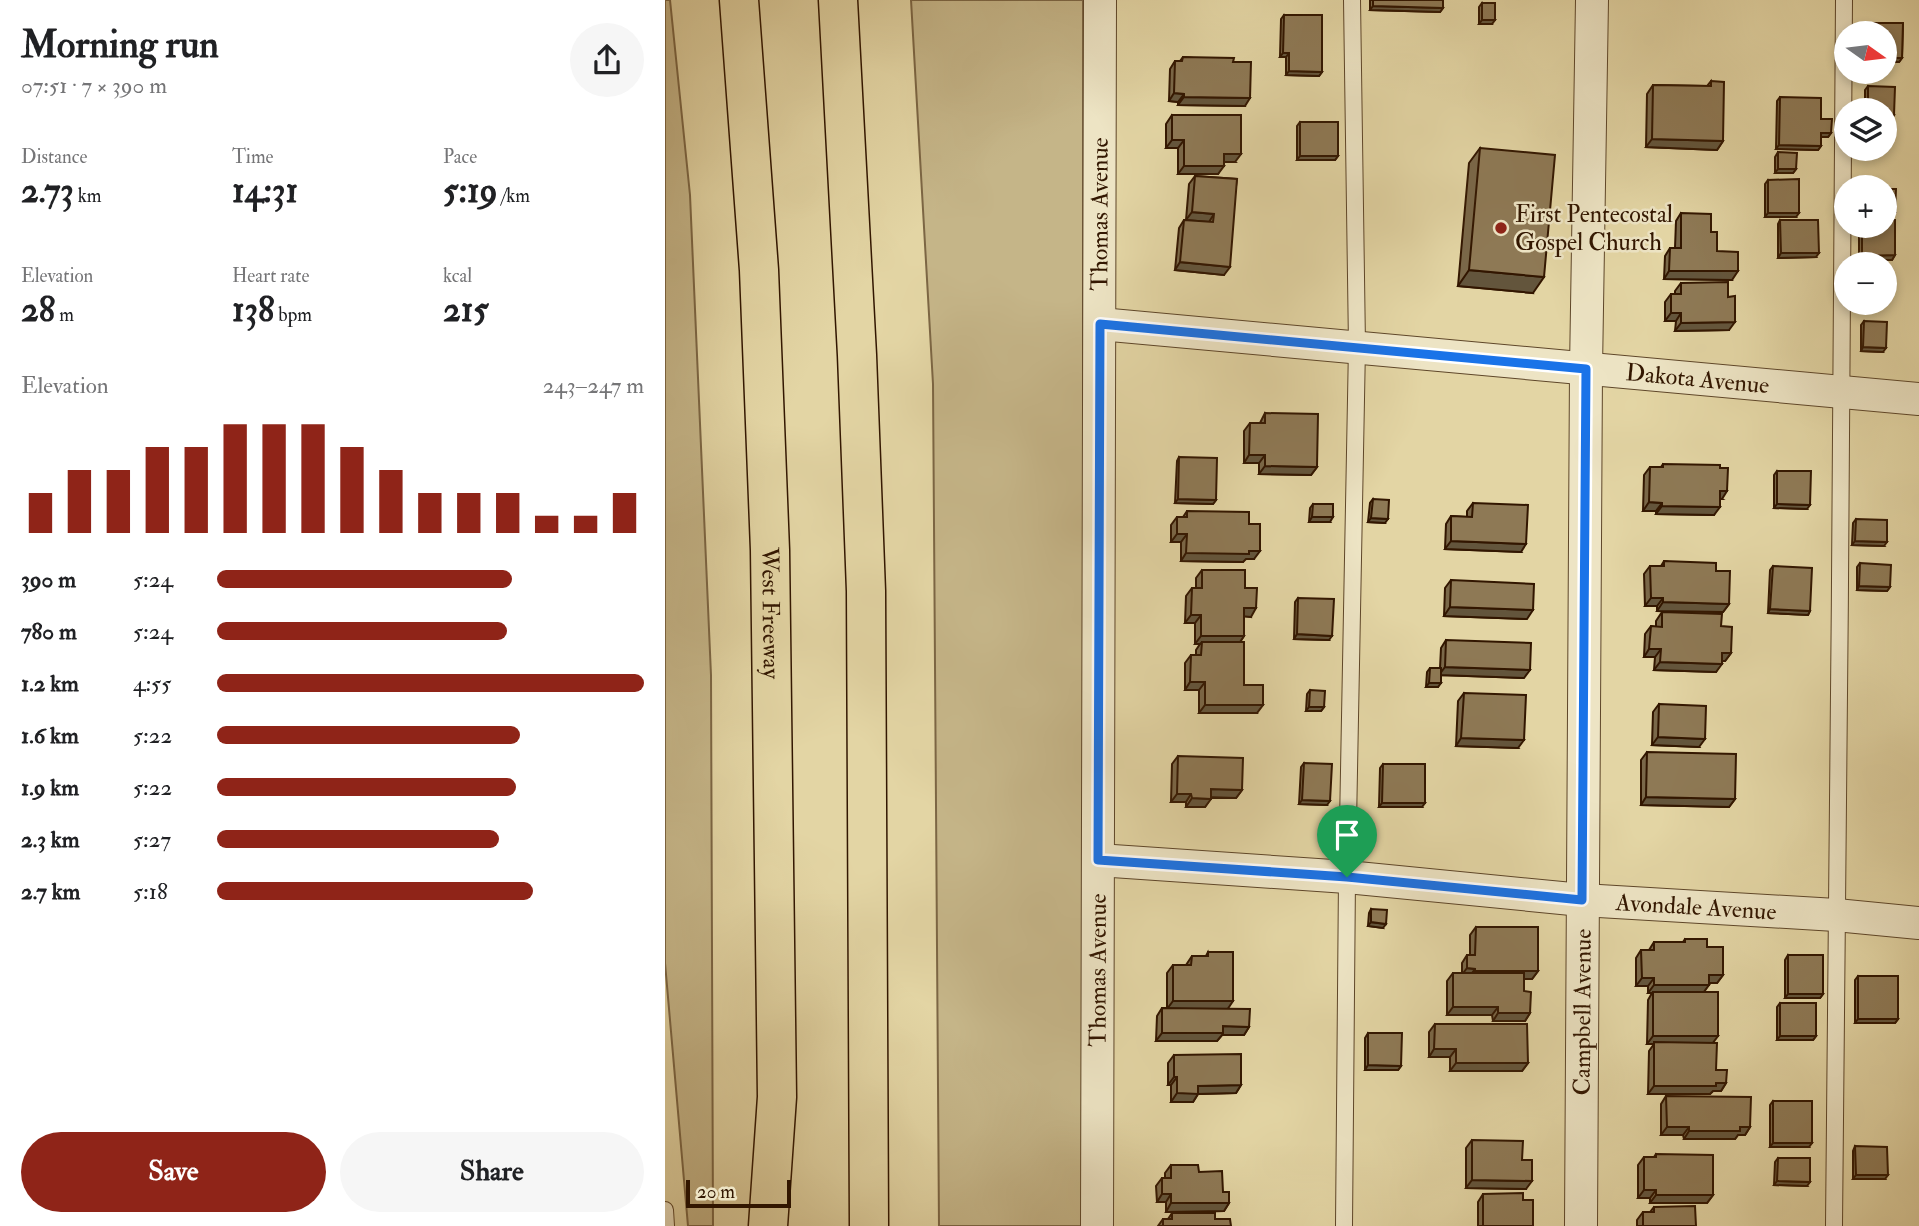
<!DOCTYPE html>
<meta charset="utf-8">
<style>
:root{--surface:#fff;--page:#f6f6f6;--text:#202124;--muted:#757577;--accent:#8f2418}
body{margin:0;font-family:"IM FELL Double Pica",serif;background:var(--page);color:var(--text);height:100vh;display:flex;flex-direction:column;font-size:26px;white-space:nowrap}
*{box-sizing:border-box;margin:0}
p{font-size:23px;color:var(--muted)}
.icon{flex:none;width:38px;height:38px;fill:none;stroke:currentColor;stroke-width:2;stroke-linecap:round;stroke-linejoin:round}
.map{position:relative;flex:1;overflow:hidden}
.side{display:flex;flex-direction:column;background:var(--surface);width:665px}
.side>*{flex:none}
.needle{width:46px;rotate:104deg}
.tools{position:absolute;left:1169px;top:21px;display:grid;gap:14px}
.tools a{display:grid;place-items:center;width:63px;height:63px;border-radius:50%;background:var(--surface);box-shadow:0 4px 10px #0003;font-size:35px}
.scale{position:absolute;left:21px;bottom:18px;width:105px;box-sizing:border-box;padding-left:7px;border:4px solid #321600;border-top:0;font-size:19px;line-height:24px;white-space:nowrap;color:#321600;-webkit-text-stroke:5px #ede4c4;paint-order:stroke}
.pin{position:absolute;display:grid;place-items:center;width:60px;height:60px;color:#fff;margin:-72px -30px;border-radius:50% 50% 50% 0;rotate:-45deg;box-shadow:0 0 7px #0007}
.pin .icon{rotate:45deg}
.round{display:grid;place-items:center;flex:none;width:74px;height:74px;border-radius:37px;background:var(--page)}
.headline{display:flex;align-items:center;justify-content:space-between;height:119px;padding:0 21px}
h1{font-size:38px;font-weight:700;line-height:52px}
.metrics{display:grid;grid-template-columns:repeat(3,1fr);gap:10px;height:119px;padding:7px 21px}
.metrics div{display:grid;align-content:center}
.metrics b{font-size:35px;font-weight:700}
.metrics small{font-size:19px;font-weight:400}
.metrics p{font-size:19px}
.chart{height:196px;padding:14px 21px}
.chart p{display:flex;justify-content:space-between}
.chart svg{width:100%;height:126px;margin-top:7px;stroke:var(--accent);stroke-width:6}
.button{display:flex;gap:14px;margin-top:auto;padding:14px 21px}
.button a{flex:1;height:80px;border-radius:42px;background:var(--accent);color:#fff;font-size:28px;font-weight:700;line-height:80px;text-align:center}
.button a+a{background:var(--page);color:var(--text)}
ul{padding:0 21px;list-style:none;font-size:23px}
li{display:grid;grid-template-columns:112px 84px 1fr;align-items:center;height:52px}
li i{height:18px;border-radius:9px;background:var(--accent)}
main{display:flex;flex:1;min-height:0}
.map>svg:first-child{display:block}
</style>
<main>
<section class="side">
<div class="headline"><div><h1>Morning run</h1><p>07:51 · 7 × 390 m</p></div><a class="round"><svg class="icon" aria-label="share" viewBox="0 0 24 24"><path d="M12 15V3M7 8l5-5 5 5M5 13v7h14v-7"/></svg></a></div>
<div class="metrics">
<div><p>Distance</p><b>2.73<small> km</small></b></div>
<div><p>Time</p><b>14:31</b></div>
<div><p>Pace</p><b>5:19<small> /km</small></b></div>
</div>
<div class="metrics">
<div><p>Elevation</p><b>28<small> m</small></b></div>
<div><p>Heart rate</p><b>138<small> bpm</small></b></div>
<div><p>kcal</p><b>215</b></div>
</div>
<div class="chart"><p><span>Elevation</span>243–247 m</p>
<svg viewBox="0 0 160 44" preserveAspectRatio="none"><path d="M5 44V30M15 44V22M25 44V22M35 44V14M45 44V14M55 44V6M65 44V6M75 44V6M85 44V14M95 44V22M105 44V30M115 44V30M125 44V30M135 44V38M145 44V38M155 44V30"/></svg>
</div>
<ul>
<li><b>390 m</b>5:24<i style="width:69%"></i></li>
<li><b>780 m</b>5:24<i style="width:68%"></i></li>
<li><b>1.2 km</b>4:55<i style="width:100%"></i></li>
<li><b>1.6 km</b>5:22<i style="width:71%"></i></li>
<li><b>1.9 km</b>5:22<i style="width:70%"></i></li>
<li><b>2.3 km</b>5:27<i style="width:66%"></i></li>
<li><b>2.7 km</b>5:18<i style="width:74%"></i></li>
</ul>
<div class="button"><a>Save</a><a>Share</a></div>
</section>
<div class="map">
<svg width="1254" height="1226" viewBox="0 0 1254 1226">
<rect width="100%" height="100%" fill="#e3d5a4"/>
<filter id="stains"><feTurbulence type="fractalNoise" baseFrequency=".00286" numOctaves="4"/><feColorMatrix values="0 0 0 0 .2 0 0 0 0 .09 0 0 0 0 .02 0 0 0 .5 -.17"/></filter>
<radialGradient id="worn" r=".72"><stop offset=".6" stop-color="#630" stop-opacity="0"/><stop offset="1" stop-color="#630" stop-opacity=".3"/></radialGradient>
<path fill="#c5b588" stroke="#7c6644" stroke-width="2" d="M0 0H5L25 195 46 675 48 1226H23L0 963Z
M246 0H418V1226H274L268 384Z"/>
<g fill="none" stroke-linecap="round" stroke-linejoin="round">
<g stroke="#5e4629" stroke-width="18">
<path id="service" d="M0 1210 1 1226
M679 1226 682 877 692 346 687 0
M1169 1226C1171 817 1179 409 1179 0"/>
</g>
<g stroke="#5e4629" stroke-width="34">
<g id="minor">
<path id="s1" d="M435 324 1254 399"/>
<path id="s2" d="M433 860 682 877 917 900 1171 915 1254 923"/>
<path id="s3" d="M432 1226 435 0"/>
<path id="s4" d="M916 1226 921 369 927 0"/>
</g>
</g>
<g stroke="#321600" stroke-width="41">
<g id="motorway">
<path id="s5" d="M74 0 94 270 105 550 112 1097 103 1226"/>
<path d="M173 0 192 355 201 591 204 1226"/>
</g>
</g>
<use href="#service" stroke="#ede4c4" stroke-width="16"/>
<use href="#minor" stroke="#ede4c4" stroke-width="32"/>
<use href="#motorway" stroke="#e3d5a4" stroke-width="38"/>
</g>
<path fill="#7a6849" stroke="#321600" stroke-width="2" d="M705 0H778V8L775 12 705 10Z
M817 3 827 24H814V7Z
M619 15 657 72 654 76 621 75V57H615L616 19Z
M1202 23H1238L1237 58 1234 62H1220V33H1199V27Z
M518 57 568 62 580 106 513 105V102L504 101 505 69 510 61H515Z
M1046 81 1058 141 1052 150 981 147 982 94 988 85 1042 86Z
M1203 86 1229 115 1226 120 1220 119V110H1200V90Z
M1115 97 1156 119 1166 133 1163 137H1156V146L1153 150 1111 149 1112 101Z
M507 115 570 162H559L553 174H513V148H501V124Z
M635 122 673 156 670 160H632V126Z
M815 148 868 293 793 286 804 163Z
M1113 152 1131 169 1128 173H1110V157Z
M530 176 572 179 559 275 510 270 514 228 519 220H521L524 184Z
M1103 180 1131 217H1100V184Z
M1016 213 1046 232 1052 251 1067 280 999 279 1000 256 1005 248H1010L1011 221Z
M1115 220 1151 257 1113 258V224Z
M1194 226H1220L1230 255 1227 260H1194Z
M1016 283 1063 297 1064 330 1010 331 1011 321H1000V302L1006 294H1010V291Z
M1199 321 1218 352 1196 351V325Z
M600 413 652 467 646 475 594 474V463H579V431L585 423H595Z
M514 457 551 500 548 504 510 503 512 461Z
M998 464 1057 499H1055L1049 515 991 514V511H978L979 475 985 467H996Z
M1112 471 1142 509 1109 508V475Z
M708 499 720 523 703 522 705 503Z
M808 503 856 552 780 549 781 524 786 516 802 517V511Z
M648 504 665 522H644L645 508Z
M522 511 584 524 589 559H580L578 562 516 561V542H506V525L512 517H518Z
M1191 519 1219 546 1187 545 1188 523Z
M999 561 1051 571 1064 604 1058 612 992 611V606H980L979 574 985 566H996Z
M1195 563 1225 587 1222 591 1192 590V567Z
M1108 566 1145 611 1143 615 1103 613 1105 570Z
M537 570 580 588 586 617 579 616V636L575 642 579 685 592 713H534V690H520V663L526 655H531V650L535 644H530V623H520L521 596 527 588H531V578Z
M786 580 862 619 779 616 780 588Z
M633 598 664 640 629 639 630 602Z
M997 612 1056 626 1066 653 1060 661H1057L1051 672 989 670 990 657H979L980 634 986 626 991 627V621Z
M781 640 859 678 776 675 773 687H761L762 672 765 668H775L776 648Z
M645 690 659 707 656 711H641L642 694Z
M799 693 853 748 791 746 793 701Z
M994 704 1034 747 987 745 988 712Z
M982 752 1070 799 1064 807 976 805V760Z
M513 756 577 790 571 798H546L540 807H521V802H506L507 764Z
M639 763 662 805 634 804 636 767Z
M718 764 757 807H714L715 768Z
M706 909 718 928 703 926 704 913Z
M811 927 873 971 867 979H859V991L865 1013 860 1021H828L827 1015H782V981L788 973H797V963L802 955H805V935Z
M1020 939 1042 947 1058 975 1052 983H1044L1039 992 1048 1043 1051 1070 1061 1083 1056 1091H1048L1045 1094H983L984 1051 989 1044H982L983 1000 987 993H983V986H971V958L976 950H984L989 942H1018Z
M543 952 563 1009 584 1027 579 1035H557L552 1041H491L492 1016 497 1008H502V973L508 965H521L527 956H541Z
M1123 955 1158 994 1155 998H1120V960Z
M1193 976 1233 1019 1230 1023H1190V980Z
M1115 1003 1151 1036 1148 1040H1112V1007Z
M770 1024 863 1063 857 1071H785V1057H764V1032Z
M703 1033 736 1066 733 1070H700V1038Z
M509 1055 576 1085 571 1093 533 1094 528 1102H506V1085H503V1063Z
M1001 1096 1085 1127 1080 1135H1073L1070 1139H1019L1018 1135H996V1104Z
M1108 1101 1144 1147H1105V1105Z
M807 1140 857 1160 861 1189 801 1188V1148Z
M1190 1146 1220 1179H1188V1151Z
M991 1154 1048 1195 1042 1203H985V1198H973V1165L979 1157H989Z
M1113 1158 1142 1186 1109 1185 1110 1162Z
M506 1165 534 1172 558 1192 564 1203 559 1211 501 1212V1202H492L491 1186 497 1178H500V1173Z
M818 1194 858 1200 868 1226H813V1202Z
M989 1207 1031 1226H972V1220L978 1212H985Z
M507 1213 550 1219 566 1226H493L498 1219H503Z"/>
<path fill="#63553c" stroke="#321600" stroke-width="2" d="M708 6 778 8 775 12 705 10Z
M817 20H830L827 24H814Z
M618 53H624L621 57H615Z
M1220 58H1237L1234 62H1220Z
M624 71 657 72 654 76 621 75Z
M509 93 519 94 513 102 504 101Z
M519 97 585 98 580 106 513 105Z
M1220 115H1229L1226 120 1220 119Z
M1156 133H1166L1163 137H1153Z
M987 139 1058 141 1052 150 981 147Z
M507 140H519L513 148H501Z
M1114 145 1156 146 1153 150 1111 149Z
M559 154H576L570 162H553Z
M635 156H673L670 160H632Z
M519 166H559L553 174H513Z
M1113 169H1131L1128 173H1110Z
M527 212 549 214 544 222 521 220Z
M1103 213H1134L1131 217H1100Z
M1220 213H1230L1227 217H1220Z
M1116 253H1154L1151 257 1113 258Z
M1230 255 1227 260H1194L1197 256Z
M515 262 565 267 559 275 510 270Z
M804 270 879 277 868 293 793 286Z
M1004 271H1073L1067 280 999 279Z
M1006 313H1016L1011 321H1000Z
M1070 322 1064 330 1010 331 1016 323Z
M1198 347 1221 348 1218 352 1196 351Z
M584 455H600L594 463H579Z
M600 466 652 467 646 475 594 474Z
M1055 491H1062L1057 499H1049Z
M513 499 551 500 548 504 510 503Z
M984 502 997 503 991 511H978Z
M1112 504 1145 505 1142 509 1109 508Z
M997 506 1055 507 1049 515 991 514Z
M647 517H668L665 522H644Z
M706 518 723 519 720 523 703 522Z
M512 534H522L516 542H506Z
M786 541 861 544 856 552 780 549Z
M1190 541 1222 542 1219 546 1187 545Z
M584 551H595L589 559H581L578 562 516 561 521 553Z
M1194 586 1225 587 1222 591 1192 590Z
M986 598H998L992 606H980Z
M998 602 1064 604 1058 612 992 611Z
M785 607 868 610 862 619 779 616Z
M579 608H591L586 617 574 616Z
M1105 609 1145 611 1143 615 1103 613Z
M526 615H536L530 623H520Z
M632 634 667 636 664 640 629 639Z
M536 636H579L573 645 537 642 535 644H530Z
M984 649H996L990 657H979Z
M1057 653H1066L1060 661H1051Z
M995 662 1057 664 1051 672 989 670Z
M780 667 865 670 859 678 774 675Z
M525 682H540L534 690H520Z
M764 683H776L773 687H761Z
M540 705H598L592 713H534Z
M644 707H659L656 711H641Z
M993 737 1040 739 1034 747 987 745Z
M796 738 859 740 853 748 791 746Z
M546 789 577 790 571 798 540 797Z
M512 794H526L521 802H506Z
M981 797 1070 799 1064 807 976 805Z
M527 798 546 799 540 807H521Z
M637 800 665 801 662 805 634 804Z
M717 803H760L757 807H714Z
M706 922 721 924 718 928 703 926Z
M802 968 810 969 804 977 796 976Z
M810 971H873L867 979H804Z
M1044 975H1058L1052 983H1038Z
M977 978H989L983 986H971Z
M989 985H1044L1038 993H983Z
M1123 994H1158L1155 998H1120Z
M508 1001H568L562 1010 502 1009Z
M788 1007H833L827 1015H782Z
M833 1013H865L860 1021H828Z
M1193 1019H1233L1230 1023H1190Z
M558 1026 584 1027 579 1035H557L552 1041H491L497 1033Z
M988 1036H1053L1047 1044H982Z
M1115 1036H1151L1148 1040H1112Z
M769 1049H791L785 1057H764Z
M791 1063H863L857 1071H785Z
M703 1065 736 1066 733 1070H700Z
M509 1077H512L506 1085H503Z
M1051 1083H1061L1056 1091H1048L1045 1094H983L989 1086Z
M576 1085 571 1093 533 1094 528 1102H506L512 1093 533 1086Z
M1002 1127H1024L1018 1135H996Z
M1075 1127H1085L1080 1135H1073L1070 1139H1019L1024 1131Z
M1108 1143H1147L1144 1147H1105Z
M1191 1175H1223L1220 1179H1188Z
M807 1180 867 1181 861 1189 801 1188Z
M1112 1181 1145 1182 1142 1186 1109 1185Z
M979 1190H991L985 1198H973Z
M497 1194H506L501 1202H492Z
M991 1195H1048L1042 1203H985Z
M506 1203H564L559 1211 501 1212Z"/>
<path fill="#8e7955" stroke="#321600" stroke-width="2" d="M708 0H778V8L708 6Z
M817 3H830V20H817Z
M619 15H657V72L624 71V53H618Z
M1202 23H1238L1237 58H1220V33H1202Z
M518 57 569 58 568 62H586L585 98 519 97V94L509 93 510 61H517Z
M1046 81 1059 82 1058 141 987 139 988 85 1046 86Z
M1203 86 1230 87 1229 115H1220V110H1203Z
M1115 97 1156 98V119H1167L1166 133H1156V146L1114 145Z
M507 115H576V154H559V166H519V140H507Z
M635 122H673V156H635Z
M815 148 890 155 879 277 804 270Z
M1113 152 1132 153 1131 169H1113Z
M530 176 572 179 565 267 515 262 519 220 548 222 549 214 527 212Z
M1134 179V213H1103V180Z
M1220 189H1231L1230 213H1220Z
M1016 213 1046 214V232H1052V251L1073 252V271H1004L1005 248H1016Z
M1115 220H1153L1154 253H1116Z
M1220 220H1230V255L1197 256V226H1220Z
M1063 282V297L1070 296V322L1016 323V313H1006V294H1016V283Z
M1199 321 1222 322 1221 348 1198 347Z
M600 413 653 414 652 467 600 466V455H584L585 423H600Z
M514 457 552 458 551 500 513 499Z
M998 464 1055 465V468H1063L1062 491H1055V507L997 506V503L984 502 985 467H998Z
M1112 471H1146L1145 505 1112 504Z
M708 499 724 500 723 519 706 518Z
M808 503 863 505 861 544 786 541V516L807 517Z
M648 504H668V517H647Z
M522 511 584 512V524H595V551H584V554L521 553 522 534H512V517H522Z
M1191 519 1222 520V542L1190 541Z
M999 561 1051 563V571H1065L1064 604 998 602V598H986L985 566H999Z
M1195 563 1226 565 1225 587 1194 586Z
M1108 566 1147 568 1145 611 1105 609Z
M537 570H580V588H592L591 608H579V636H536V615H526L527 588H537Z
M786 580 869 584 868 610 785 607Z
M633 598 669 599 667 636 632 634Z
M997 612 1057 614 1056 626 1067 627 1066 653H1057V664L995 662 996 649H984L986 626 997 627Z
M781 640 866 643 865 670 780 667Z
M537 642H579V685H598V705H540V682H525L526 655H536Z
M765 668H776V683H764Z
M645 690 660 691 659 707H644Z
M799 693 861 695 859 740 796 738Z
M994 704 1041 706 1040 739 993 737Z
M982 752 1071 754 1070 799 981 797Z
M513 756 578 758 577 790 546 789V799L527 798 526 794H512Z
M639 763 667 764 665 801 637 800Z
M718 764H760V803H717Z
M706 909 722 910 721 924 706 922Z
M811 927H873V971H810V969L802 968V955H810Z
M1020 939H1042V947H1058V975H1044V985H989V978H977L976 950H989V942H1020Z
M543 952H568V1001H508V965H526L527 956H543Z
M1123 955H1158V994H1123Z
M788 973H859V991L866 992 865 1013H833V1007H788Z
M1193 976H1233V1019H1193Z
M988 992H1053V1036H988Z
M1115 1003H1151V1036H1115Z
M497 1008 585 1009 584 1027 558 1026V1033H497Z
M770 1024H862L863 1063H791V1049H769Z
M703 1033H737L736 1066 703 1065Z
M989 1042 1052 1043 1051 1070H1062L1061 1083H1051V1086H989Z
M576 1054V1085L533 1086V1094L512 1093V1077H509V1055Z
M1001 1096 1086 1097 1085 1127H1075V1131H1024V1127H1002Z
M1108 1101H1147V1143H1108Z
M807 1140 858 1141 857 1160H867V1181L807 1180Z
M1190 1146 1222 1147 1223 1175H1191Z
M991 1154 1048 1155V1195H991V1190H979V1157H991Z
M1113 1158H1145V1182L1112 1181Z
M506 1165H533L534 1172 557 1171 558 1192H564V1203H506V1194H497V1178H506Z
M858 1193V1200H868V1226H818V1194Z
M1030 1206 1031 1226H978V1212H989V1207Z
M507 1213H550V1219H565L566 1226H498V1219H507Z"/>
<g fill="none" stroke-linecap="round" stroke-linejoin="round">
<g stroke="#fff" stroke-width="14">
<path id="route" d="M435 324 921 369 917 900 682 877 433 860Z"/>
</g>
<use href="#route" stroke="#1a73e8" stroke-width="9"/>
</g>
<circle fill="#8f2418" stroke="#ede4c4" stroke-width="2.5" cx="836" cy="228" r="7"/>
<g text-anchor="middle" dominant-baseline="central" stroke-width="5" stroke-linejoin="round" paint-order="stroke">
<g font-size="24" fill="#321600" stroke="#ede4c4">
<text stroke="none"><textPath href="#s3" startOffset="1012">Thomas Avenue</textPath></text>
<text stroke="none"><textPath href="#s1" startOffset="600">Dakota Avenue</textPath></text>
<text stroke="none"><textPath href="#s5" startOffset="614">West Freeway</textPath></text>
<text stroke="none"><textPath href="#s2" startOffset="600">Avondale Avenue</textPath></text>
<text stroke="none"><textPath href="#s3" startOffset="256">Thomas Avenue</textPath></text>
<text stroke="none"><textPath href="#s4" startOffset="214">Campbell Avenue</textPath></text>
</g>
<g font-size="24" fill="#321600" stroke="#ede4c4" text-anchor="start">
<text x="850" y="214">First Pentecostal<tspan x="850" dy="28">Gospel Church</tspan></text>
</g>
</g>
<rect width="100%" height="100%" filter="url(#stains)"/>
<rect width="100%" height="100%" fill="url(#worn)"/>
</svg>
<div class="tools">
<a><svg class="needle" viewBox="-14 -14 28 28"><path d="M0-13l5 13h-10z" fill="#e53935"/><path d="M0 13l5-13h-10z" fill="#757577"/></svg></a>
<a><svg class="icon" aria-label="layers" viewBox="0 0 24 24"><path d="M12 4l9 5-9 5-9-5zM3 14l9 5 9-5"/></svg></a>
<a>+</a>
<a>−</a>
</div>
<div class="scale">20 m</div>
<div class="pin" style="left:682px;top:877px;background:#1e9e55"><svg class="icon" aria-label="arrive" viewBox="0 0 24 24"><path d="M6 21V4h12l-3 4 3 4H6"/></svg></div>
</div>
</main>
